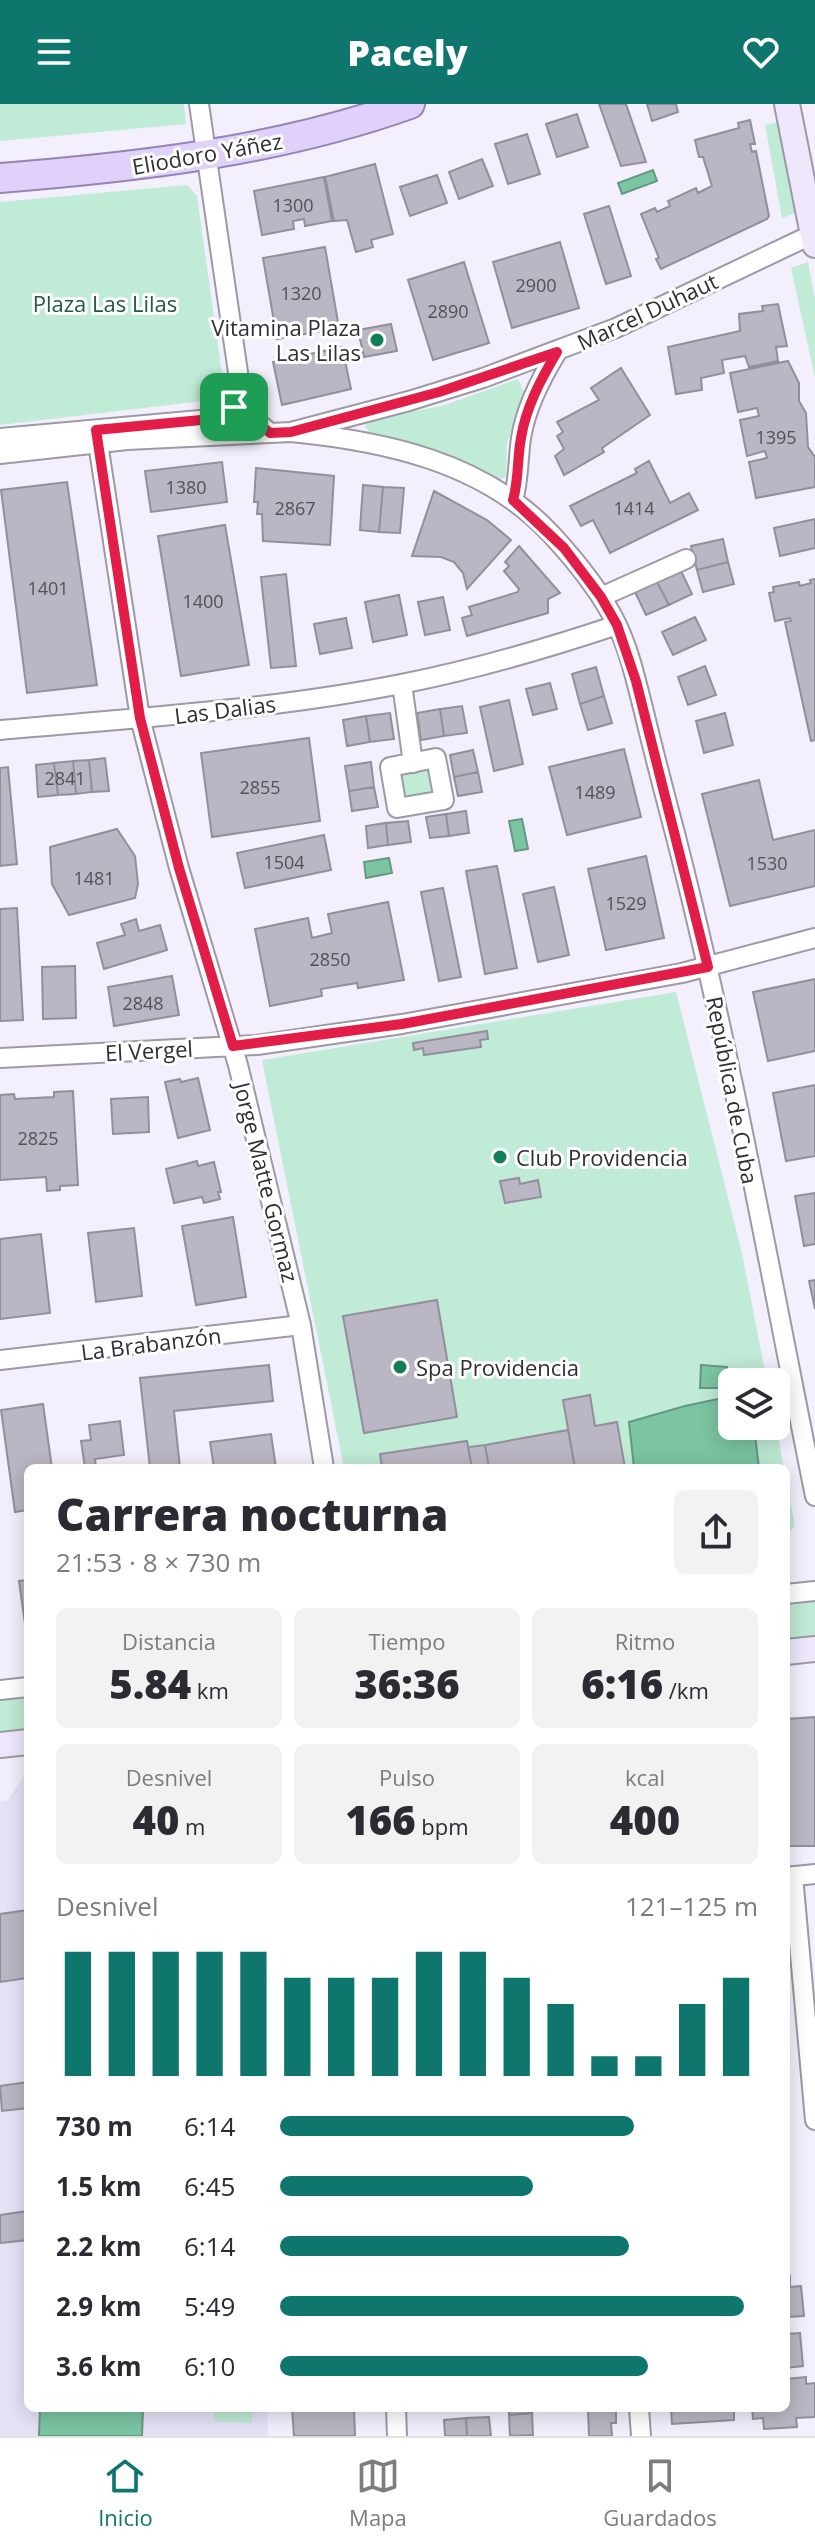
<!DOCTYPE html>
<html lang="es">
<meta charset="utf-8">
<style>
:root{--surface:#fff;--page:#f2f2f3;--text:#2b2b33;--muted:#7c7c81;--line:#e1e1e2;--accent:#0f766e}
body{margin:0;font-family:"Open Sans",sans-serif;background:var(--page);color:var(--text);height:100vh;display:flex;flex-direction:column;font-size:30px;white-space:nowrap}
*{box-sizing:border-box;margin:0}
p{font-size:26px;color:var(--muted)}
.icon{flex:none;width:44px;height:44px;fill:none;stroke:currentColor;stroke-width:2;stroke-linecap:round;stroke-linejoin:round}
.map{position:relative;flex:1;overflow:hidden}
.panel{position:absolute;left:24px;top:1360px;width:766px;height:948px;display:flex;flex-direction:column;background:var(--surface);border-radius:12px;box-shadow:0 4px 20px #0003}
.panel>*{flex:none}
.tools{position:absolute;left:718px;top:1264px;display:grid;gap:16px}
.tools a{display:grid;place-items:center;width:72px;height:72px;border-radius:12px;background:var(--surface);box-shadow:0 4px 20px #0003;font-size:40px}
.pin{position:absolute;display:grid;place-items:center;width:68px;height:68px;color:#fff;margin:-34px;border-radius:16px;box-shadow:0 4px 12px #0006}
.round{display:grid;place-items:center;flex:none;width:84px;height:84px;border-radius:12px;background:var(--page)}
.summary{display:flex;align-items:center;justify-content:space-between;height:136px;padding:0 32px}
h1{font-size:44px;font-weight:800;line-height:60px}
.metrics{display:grid;grid-template-columns:repeat(3,1fr);gap:12px;height:136px;padding:8px 32px}
.metrics div{display:grid;align-content:center;border-radius:12px;background:var(--page);text-align:center}
.metrics b{font-size:40px;font-weight:800}
.metrics small{font-size:22px;font-weight:400}
.metrics p{font-size:22px}
.chart{height:224px;padding:16px 32px}
.chart p{display:flex;justify-content:space-between}
.chart svg{width:100%;height:144px;margin-top:8px;stroke:var(--accent);stroke-width:6}
ul{padding:0 32px;list-style:none;font-size:26px}
li{display:grid;grid-template-columns:128px 96px 1fr;align-items:center;height:60px}
li i{height:20px;border-radius:10px;background:var(--accent)}
header{display:flex;justify-content:space-between;align-items:center;height:104px;padding:0 32px;background:var(--accent);color:#fff;font-size:36px;font-weight:800}
.menu{display:flex;justify-content:space-around;align-items:center;height:112px;border-top:2px solid var(--line);background:var(--surface);font-size:22px;color:var(--muted)}
.menu a{display:grid;justify-items:center;gap:4px}
.menu .selected{color:var(--accent)}
.map>svg:first-child{display:block}
</style>
<header><svg class="icon" aria-label="menu" viewBox="0 0 24 24"><path d="M4 6h16M4 12h16M4 18h16"/></svg>Pacely<svg class="icon" aria-label="heart" viewBox="0 0 24 24"><path d="M12 20l-8-8c-3-5 5-10 8-4 3-6 11-1 8 4z"/></svg></header>
<div class="map">
<svg width="815" height="2332" viewBox="0 0 815 2332">
<rect width="100%" height="100%" fill="#f3effc"/>
<path fill="#e7e1f6" d="M23 1673H28V2304H267L268 2332H0V1697L8 1696Z"/>
<path fill="#c0ebd6" d="M0 0H184L186 20 0 37Z
M780 18 798 108 782 114 765 21Z
M187 81 197 92 222 270 213 292 203 297 0 321V98Z
M808 158 815 195V274L791 164Z
M518 275 524 288 507 339 506 372 499 377C459 351 417 339 370 328L365 323 368 317 445 301Z
M430 663 435 689 402 695 398 668Z
M676 888 742 1149 767 1278H732V1322H776L784 1364H344L262 956Z
M786 1375 795 1422 786 1432Z
M815 1496V1533L786 1537V1499Z
M28 1590V1629L0 1632V1593Z
M214 2304H252V2319L214 2318Z"/>
<path fill="#7bc5a3" stroke="#659882" stroke-width="2" d="M653 66 657 77 622 90 618 79Z
M522 715 528 745 515 747 509 717Z
M389 754 392 769 366 774 364 758Z
M701 1261 727 1263 733 1278 732 1284H700Z
M732 1292V1322H754L759 1364H634L629 1318 685 1302Z
M40 2304H143L142 2332H39Z"/>
<path fill="#bab6c3" stroke="#938e9b" stroke-width="2" d="M599 0H626L646 58 621 62Z
M647 0H676L678 8 652 17Z
M577 10 588 43 557 53 546 20Z
M750 16 755 40H750L752 48 756 47 769 112 767 115 661 165 656 155 659 154 641 110 655 104 657 108 670 102 668 97 696 84 698 89 712 82 703 53H699L695 36 739 24 738 19Z
M527 30 540 70 508 80 495 40Z
M482 55 493 82 459 95 449 68Z
M375 60 393 130 371 136 373 143 356 148 347 116 334 117 325 73Z
M437 71 447 99 410 112 400 83Z
M324 73 332 117 305 122 304 115 293 117 294 125 262 131 254 87Z
M609 102 631 172 606 180 584 110Z
M560 138 579 204 512 224 493 158Z
M325 143 339 224 277 235 263 154Z
M464 158 489 239 433 256 408 176Z
M778 200 787 242 776 243 778 257 749 263 745 252 722 256 724 269 701 274 702 286 676 290 668 243 740 227 739 210 763 207 762 202Z
M391 220 397 247 364 253 358 226Z
M342 243 351 285 282 301 273 258Z
M788 257 799 279V297L806 309 808 343 815 353V383L756 394 749 358 767 354 765 347 747 352 740 316 759 312 757 304 738 308 730 269Z
M621 264 650 311 602 344 604 348 564 371 555 352 564 345 557 332 563 328 557 318 599 296 591 284Z
M649 357 670 399 689 389 698 406 610 449 593 416 581 422 570 402 637 369 635 365Z
M222 358 227 398 151 408 145 367Z
M256 364 334 372 330 441 263 437 262 410H257L258 398H254Z
M67 378 97 581 27 589 1 386Z
M363 381 383 383 379 428 360 426Z
M383 383 404 384 400 429 379 428Z
M434 387 487 416 511 436 467 485 463 469 454 458 441 453 412 452Z
M815 415V444L780 452 774 424Z
M225 421 249 561 181 572 158 432Z
M723 435 728 458 697 466 691 442Z
M519 442 560 489 548 495V509L467 532 462 514 472 511 469 503 518 488 519 485 504 467 509 462 505 458Z
M728 458 734 480 703 488 697 466Z
M681 467 692 490 669 501 657 478Z
M286 470 296 562 271 564 261 473Z
M815 475V636L811 637 785 518 791 517 790 514 775 517 769 489 774 488 773 483 799 478 800 482 811 479 810 476Z
M657 478 669 501 646 511 635 488Z
M399 491 407 531 373 538 365 498Z
M443 493 450 526 425 531 418 498Z
M695 513 706 536 673 551 662 528Z
M346 514 352 544 320 550 314 520Z
M705 562 716 591 688 601 678 573Z
M596 563 604 592 580 600 572 570Z
M550 579 557 605 533 611 526 585Z
M604 592 612 619 588 626 580 600Z
M509 596 523 660 494 667 480 603Z
M462 602 467 629 444 632 440 605Z
M440 605 444 632 421 636 417 609Z
M390 609 394 635 370 638 366 612Z
M725 609 733 641 704 649 696 617Z
M366 612 370 638 347 642 343 616Z
M309 634 320 717 212 733 201 649Z
M624 645 641 713 567 731 549 663Z
M473 646 478 668 454 673 450 651Z
M105 654 109 687 92 688 89 656Z
M89 656 92 688 76 690 73 657Z
M73 657 76 690 58 691 54 659Z
M371 658 374 683 349 687 345 662Z
M54 659 58 691 38 693 36 661Z
M8 663 17 760 0 762V664Z
M478 668 482 688 458 692 454 673Z
M759 676 773 736 815 726V782L730 802 702 690Z
M374 683 378 703 352 707 349 687Z
M466 707 469 729 449 732 446 710Z
M446 710 449 732 430 734 426 713Z
M408 717 411 738 388 741 386 719Z
M386 719 388 741 368 744 366 722Z
M117 725 135 752 138 780 135 794 69 811 52 780 50 743Z
M324 731 331 766 245 784 237 749Z
M646 752 664 834 606 846 588 765Z
M497 762 517 864 485 870 466 767Z
M554 783 569 851 538 858 523 790Z
M443 784 461 873 439 877 421 788Z
M388 798 404 876 358 884 357 879 321 885 322 892 270 902 255 825 308 814 312 834 332 829 328 810Z
M17 804 23 916 0 917V805Z
M136 815 139 827 160 821 167 846 104 865 97 839 125 831 121 820Z
M75 862 76 914 43 915 42 863Z
M172 872 179 911 114 922 108 883Z
M815 875V947L768 957 753 888Z
M487 927 488 935 480 936 481 943 424 951 423 944 414 946 413 939Z
M198 974 210 1026 178 1034 165 978 180 975 181 978Z
M815 981V1052L786 1057 773 989Z
M73 987 78 1081 60 1082V1086L47 1087 46 1073 0 1076V991L14 990 15 995 54 993V988Z
M148 993 149 1028 113 1030 111 995Z
M197 1057 198 1062 214 1058 221 1088H218L220 1095 204 1099 202 1093 174 1099 166 1065Z
M519 1074 520 1080 538 1076 541 1093 505 1099 500 1077Z
M815 1089V1140L804 1142 795 1092Z
M233 1113 246 1193 196 1201 182 1122Z
M134 1124 142 1192 96 1198 88 1129Z
M41 1130 50 1209 0 1215V1135Z
M815 1176V1205L809 1177Z
M437 1196 457 1313 364 1329 343 1212Z
M269 1261 273 1297 174 1307 180 1364H150L140 1274Z
M590 1291 595 1322 617 1318 625 1364H575L563 1296Z
M43 1300 52 1364H28V1406L15 1408 1 1306Z
M120 1317 124 1351 95 1355 96 1364H85L81 1337 91 1336 89 1321Z
M568 1326 575 1364H489L485 1341Z
M271 1330 276 1364H214L210 1338Z
M467 1337 472 1364H382L380 1350Z
M485 1341 489 1364H472L468 1343Z
M28 1476V1519L25 1520 19 1477Z
M815 1613V1742H786V1615Z
M28 1806V1874L0 1878V1810Z
M28 1978V2004L2 2007 0 1982Z
M28 2107V2136L0 2139V2111Z
M790 2172V2183L801 2182 804 2212 786 2213V2173Z
M800 2229 803 2262 786 2264V2230Z
M806 2273V2280L815 2279V2313L796 2314 797 2323 764 2325 763 2314 753 2315 752 2304H786V2275Z
M292 2304H354L355 2332H294Z
M509 2304H531L532 2309 509 2311Z
M616 2304V2319H611L612 2332H589L588 2305Z
M671 2304H734V2316L672 2320Z
M532 2309 533 2331 510 2332 509 2311Z
M489 2313 491 2332H467L466 2314Z
M466 2314 467 2332H445L444 2316Z"/>
<g fill="none" stroke-linecap="round" stroke-linejoin="round">
<g stroke="#9d99a5" stroke-width="22">
<path id="street" d="M199 0 241 289 257 318 270 329
M96 326 140 614 179 764 238 961 301 1221 324 1364
M291 328C384 337 484 358 551 430 575 456 600 486 616 519 630 547 637 581 645 612 655 654 666 695 677 737 732 953 771 1174 815 1392
M0 334 222 314 234 303 241 289
M0 350 127 336 291 328 409 297 483 274 616 224 815 129
M513 396C519 376 518 355 521 334 526 303 541 274 557 248
M601 493 686 455
M402 580 413 659
M0 626C135 614 272 606 406 579 477 565 548 544 617 521
M436 654 444 696 397 704 390 663Z
M0 954 257 941 402 920 682 869 815 834
M0 1256 301 1221
M786 1490 815 1487
M0 1586 28 1583
M793 1772 815 2016
M786 1773 815 1770
M396 2304 397 2332
M639 2304 641 2332"/>
</g>
<g stroke="#9d99a5" stroke-width="28">
<path id="secondary" d="M787 0 815 141
M786 1548 815 1545
M0 1641 28 1638"/>
</g>
<g stroke="#9584b4" stroke-width="32">
<path id="primary" d="M0 74C139 63 278 47 410 0"/>
</g>
<use href="#street" stroke="#fff" stroke-width="18"/>
<use href="#secondary" stroke="#efe8fd" stroke-width="24"/>
<use href="#primary" stroke="#e0d1fb" stroke-width="28"/>
</g>
<g fill="none" stroke-linecap="round" stroke-linejoin="round">
<g stroke="#fff" stroke-width="16">
<path id="route" d="M557 248C541 275 526 303 521 334 517 355 519 375 513 396L564 444 601 493 617 521 636 577 708 863 402 920 233 942 179 764 140 614 96 326 222 314 234 303 241 289 257 318 270 329 291 328 439 288Z"/>
</g>
<use href="#route" stroke="#e11d48" stroke-width="10"/>
</g>
<g fill="#127e59" stroke="#fff" stroke-width="3">
<circle cx="377" cy="236" r="8"/>
<circle cx="500" cy="1053" r="8"/>
<circle cx="400" cy="1263" r="8"/>
</g>
<g text-anchor="middle" dominant-baseline="central" stroke-width="6" stroke-linejoin="round" paint-order="stroke">
<g font-size="18" fill="#535158">
<text x="293" y="101">1300</text>
<text x="536" y="181">2900</text>
<text x="301" y="189">1320</text>
<text x="448" y="207">2890</text>
<text x="776" y="333">1395</text>
<text x="186" y="383">1380</text>
<text x="295" y="404">2867</text>
<text x="634" y="404">1414</text>
<text x="48" y="484">1401</text>
<text x="203" y="497">1400</text>
<text x="65" y="674">2841</text>
<text x="260" y="683">2855</text>
<text x="595" y="688">1489</text>
<text x="284" y="758">1504</text>
<text x="767" y="759">1530</text>
<text x="94" y="774">1481</text>
<text x="626" y="799">1529</text>
<text x="330" y="855">2850</text>
<text x="143" y="899">2848</text>
<text x="38" y="1034">2825</text>
</g>
<g font-size="22" fill="#312f35" stroke="#fff">
<text transform="translate(207 49) rotate(-10)">Eliodoro Yáñez</text>
<text transform="translate(647 207) rotate(-25)">Marcel Duhaut</text>
<text transform="translate(225 605) rotate(-7)">Las Dalias</text>
<text transform="translate(149 946) rotate(-3)">El Vergel</text>
<text transform="translate(733 986) rotate(79)">República de Cuba</text>
<text transform="translate(267 1078) rotate(76)">Jorge Matte Gormaz</text>
<text transform="translate(151 1239) rotate(-7)">La Brabanzón</text>
</g>
<g font-size="22" fill="#205a42" stroke="#fff">
<text x="105" y="199">Plaza Las Lilas</text>
</g>
<g font-size="22" fill="#312f35" stroke="#fff" text-anchor="start">
<text x="361" y="223" text-anchor="end">Vitamina Plaza<tspan x="361" dy="25">Las Lilas</tspan></text>
<text x="516" y="1053">Club Providencia</text>
<text x="416" y="1263">Spa Providencia</text>
</g>
</g>
</svg>
<div class="tools">
<a><svg class="icon" aria-label="layers" viewBox="0 0 24 24"><path d="M12 4l9 5-9 5-9-5zM3 14l9 5 9-5"/></svg></a>
</div>
<div class="pin" style="left:234px;top:303px;background:#1e9e55"><svg class="icon" aria-label="arrive" viewBox="0 0 24 24"><path d="M6 21V4h12l-3 4 3 4H6"/></svg></div>
<section class="panel">
<div class="summary"><div><h1>Carrera nocturna</h1><p>21:53 · 8 × 730 m</p></div><a class="round"><svg class="icon" aria-label="share" viewBox="0 0 24 24"><path d="M12 15V3M7 8l5-5 5 5M5 13v7h14v-7"/></svg></a></div>
<div class="metrics">
<div><p>Distancia</p><b>5.84<small> km</small></b></div>
<div><p>Tiempo</p><b>36:36</b></div>
<div><p>Ritmo</p><b>6:16<small> /km</small></b></div>
</div>
<div class="metrics">
<div><p>Desnivel</p><b>40<small> m</small></b></div>
<div><p>Pulso</p><b>166<small> bpm</small></b></div>
<div><p>kcal</p><b>400</b></div>
</div>
<div class="chart"><p><span>Desnivel</span>121–125 m</p>
<svg viewBox="0 0 160 44" preserveAspectRatio="none"><path d="M5 44V6M15 44V6M25 44V6M35 44V6M45 44V6M55 44V14M65 44V14M75 44V14M85 44V6M95 44V6M105 44V14M115 44V22M125 44V38M135 44V38M145 44V22M155 44V14"/></svg>
</div>
<ul>
<li><b>730 m</b>6:14<i style="width:74%"></i></li>
<li><b>1.5 km</b>6:45<i style="width:53%"></i></li>
<li><b>2.2 km</b>6:14<i style="width:73%"></i></li>
<li><b>2.9 km</b>5:49<i style="width:97%"></i></li>
<li><b>3.6 km</b>6:10<i style="width:77%"></i></li>
</ul>
</section>
</div>
<nav class="menu">
<a class="selected"><svg class="icon" aria-label="home" viewBox="0 0 24 24"><path d="M3 11l9-7 9 7M6 9v11h12V9"/></svg>Inicio</a>
<a><svg class="icon" aria-label="map" viewBox="0 0 24 24"><path d="M3 6l6-2 6 2 6-2v14l-6 2-6-2-6 2zM9 4v14M15 6v14"/></svg>Mapa</a>
<a><svg class="icon" aria-label="saved" viewBox="0 0 24 24"><path d="M7 4h10v16l-5-4-5 4z"/></svg>Guardados</a>
</nav>
